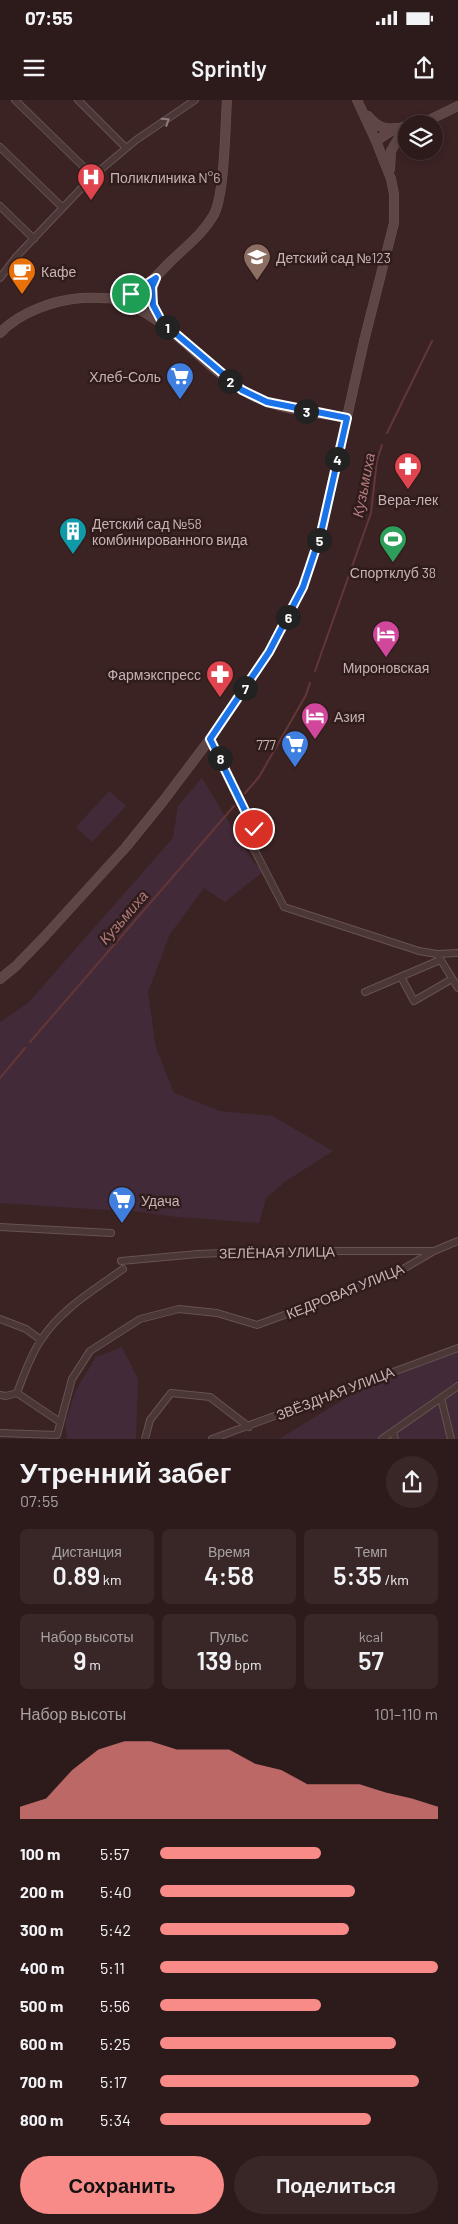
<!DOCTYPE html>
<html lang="ru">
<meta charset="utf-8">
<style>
:root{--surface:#2d1a1a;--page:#392727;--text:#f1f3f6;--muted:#a7a1a2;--line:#483839;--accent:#f88a87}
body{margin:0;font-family:Barlow,sans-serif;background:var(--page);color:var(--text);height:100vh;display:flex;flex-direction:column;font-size:19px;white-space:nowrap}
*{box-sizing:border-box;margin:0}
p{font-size:16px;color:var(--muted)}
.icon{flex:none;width:28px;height:28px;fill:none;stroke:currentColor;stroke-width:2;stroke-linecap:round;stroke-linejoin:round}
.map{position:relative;height:1339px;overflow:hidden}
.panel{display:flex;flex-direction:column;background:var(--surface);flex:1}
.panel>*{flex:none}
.buttons{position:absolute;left:398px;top:15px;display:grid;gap:10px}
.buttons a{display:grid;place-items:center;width:45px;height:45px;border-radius:50%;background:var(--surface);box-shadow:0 2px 8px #0003,0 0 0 1px var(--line);font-size:25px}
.pin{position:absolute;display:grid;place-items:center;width:42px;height:42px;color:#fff;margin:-21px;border:2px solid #fff;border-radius:50%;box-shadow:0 1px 5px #0007}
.km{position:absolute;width:25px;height:25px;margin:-12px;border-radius:50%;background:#222;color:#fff;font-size:14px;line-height:25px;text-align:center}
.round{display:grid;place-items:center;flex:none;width:52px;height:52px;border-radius:26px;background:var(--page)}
.summary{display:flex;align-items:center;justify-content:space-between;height:85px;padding:0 20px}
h1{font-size:28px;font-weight:600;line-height:38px}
.stats{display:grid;grid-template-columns:repeat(3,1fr);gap:8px;height:85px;padding:5px 20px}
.stats div{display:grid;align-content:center;border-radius:8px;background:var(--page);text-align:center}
.stats b{font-size:25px;font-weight:600}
.stats small{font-size:14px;font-weight:400}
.stats p{font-size:14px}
.chart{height:140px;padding:10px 20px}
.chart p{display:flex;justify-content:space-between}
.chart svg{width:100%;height:90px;margin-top:5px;fill:var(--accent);opacity:.7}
.action{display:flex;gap:10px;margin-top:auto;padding:10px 20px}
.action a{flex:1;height:58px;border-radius:30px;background:var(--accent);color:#111;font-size:20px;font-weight:600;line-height:58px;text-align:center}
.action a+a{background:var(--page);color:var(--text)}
ul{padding:0 20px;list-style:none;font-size:16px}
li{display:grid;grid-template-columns:80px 60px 1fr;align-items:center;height:38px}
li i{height:12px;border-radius:6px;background:var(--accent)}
.status{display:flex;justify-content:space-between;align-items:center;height:35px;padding:0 25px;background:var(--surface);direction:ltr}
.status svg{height:14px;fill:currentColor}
header{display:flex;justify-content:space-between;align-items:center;height:65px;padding:0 20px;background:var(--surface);font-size:22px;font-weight:600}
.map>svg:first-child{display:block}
</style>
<div class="status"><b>07:55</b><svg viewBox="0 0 49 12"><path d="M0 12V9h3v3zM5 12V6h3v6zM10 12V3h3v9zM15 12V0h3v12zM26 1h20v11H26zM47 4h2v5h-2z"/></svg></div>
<header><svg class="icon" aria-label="menu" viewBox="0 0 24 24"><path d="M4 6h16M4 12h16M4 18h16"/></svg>Sprintly<svg class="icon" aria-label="share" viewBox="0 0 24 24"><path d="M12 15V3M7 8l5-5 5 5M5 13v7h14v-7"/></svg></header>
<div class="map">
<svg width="458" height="1339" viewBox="0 0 458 1339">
<rect width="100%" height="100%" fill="#3c2323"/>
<path fill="#432a38" d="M202 678 253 762 264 771 225 802 204 788 170 834 148 892 156 948 174 993 220 1011 272 1016 333 1051 286 1081 266 1098 259 1123 177 1117 133 1111 132 1109H123V1111L0 1103V922L28 903 173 738 178 706Z
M109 691 126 706 92 742 76 727Z
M122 1247 138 1279 136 1339H67L65 1323 76 1290 96 1257Z
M458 1251V1339H279L361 1289Z"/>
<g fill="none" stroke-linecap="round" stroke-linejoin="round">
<path stroke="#633637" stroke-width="2" d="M387 333 432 241
M315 571 371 413 377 360 382 345
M245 693 259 677 306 595 310 583
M30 942 234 706
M0 978 25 948"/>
<g stroke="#675252" stroke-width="8">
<path id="street" d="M15 0 93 76
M78 0 126 48
M0 47 62 107
M0 106 34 139
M0 178 16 157 93 76 136 40 195 0
M210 639 254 729V749L284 807 419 851 437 854 458 853
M439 857 458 888
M401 877 414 901 452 879
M365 892 440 860
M0 1127 111 1133
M121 1161 198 1154 271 1151H432
M0 1219 26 1229 41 1240
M17 1293 60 1322
M0 1295 6 1296 17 1293C24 1275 30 1256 41 1240 61 1209 94 1190 123 1169
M441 1298 451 1339
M393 1332 395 1339
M0 1333 57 1335 72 1279 90 1251 140 1219 179 1209 217 1213 257 1225 393 1175 434 1151 458 1141
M145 1339 150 1320 171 1293 210 1297 249 1327
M212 1339 458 1248
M382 1339 458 1286"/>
</g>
<g stroke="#675252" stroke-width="10">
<path id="secondary" d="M368 16C377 27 385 30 398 28
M421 24 458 6
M376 41 391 31 406 26
M390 69 391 51 401 34
M156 178C150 192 151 207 160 220
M114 200C168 214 198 263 244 291 274 310 313 312 347 318
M0 233C20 212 54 200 82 198 94 197 105 199 116 198 138 196 155 178 169 163 184 148 202 135 213 116 225 97 225 26 227 0
M0 879 16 866 45 836 126 747 164 700 213 635 269 552 303 487 321 433 364 241 394 123V94L391 79 376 41 357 0"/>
</g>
<use href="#street" stroke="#4c3737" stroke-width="6"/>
<use href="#secondary" stroke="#5f4645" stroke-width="9"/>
</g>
<defs><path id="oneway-chevron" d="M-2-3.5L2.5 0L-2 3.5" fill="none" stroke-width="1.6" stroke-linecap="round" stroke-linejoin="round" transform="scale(1.25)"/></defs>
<use stroke="#907b7b" href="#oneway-chevron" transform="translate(166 21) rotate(-34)"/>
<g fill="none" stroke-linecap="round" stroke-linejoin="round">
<g stroke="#fff" stroke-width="10">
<path id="route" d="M131 194 156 178 152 187 153 205 162 222 242 290 267 302 347 318 321 433 303 487 269 552 210 639 254 729"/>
</g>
<use href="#route" stroke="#1a73e8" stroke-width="6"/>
</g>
<defs>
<g id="hospital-pin" transform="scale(1.4375)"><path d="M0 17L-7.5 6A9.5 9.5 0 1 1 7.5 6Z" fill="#e0444e" stroke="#311c1c"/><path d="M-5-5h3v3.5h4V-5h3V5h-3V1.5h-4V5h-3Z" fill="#fff"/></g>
<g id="school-pin" transform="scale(1.4375)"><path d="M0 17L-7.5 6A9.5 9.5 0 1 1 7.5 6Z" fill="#8d6e63" stroke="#311c1c"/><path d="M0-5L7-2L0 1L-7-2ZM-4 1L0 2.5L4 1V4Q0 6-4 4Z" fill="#fff"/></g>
<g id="cafe-pin" transform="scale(1.4375)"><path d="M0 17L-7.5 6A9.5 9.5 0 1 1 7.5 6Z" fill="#e8710a" stroke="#311c1c"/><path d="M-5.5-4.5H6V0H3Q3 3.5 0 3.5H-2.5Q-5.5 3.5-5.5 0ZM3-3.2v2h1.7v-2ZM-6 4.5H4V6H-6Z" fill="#fff"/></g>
<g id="supermarket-pin" transform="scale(1.4375)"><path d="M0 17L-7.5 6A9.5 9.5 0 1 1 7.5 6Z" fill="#3f7fe0" stroke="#311c1c"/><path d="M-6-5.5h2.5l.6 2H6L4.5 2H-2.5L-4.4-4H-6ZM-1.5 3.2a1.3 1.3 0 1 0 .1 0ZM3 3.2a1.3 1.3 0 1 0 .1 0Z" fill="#fff"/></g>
<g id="pharmacy-pin" transform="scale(1.4375)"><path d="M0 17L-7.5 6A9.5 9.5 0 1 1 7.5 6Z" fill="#e0444e" stroke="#311c1c"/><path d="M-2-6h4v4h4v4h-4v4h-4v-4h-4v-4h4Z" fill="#fff"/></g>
<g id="building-pin" transform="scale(1.4375)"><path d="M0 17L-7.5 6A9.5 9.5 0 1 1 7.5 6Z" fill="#0f9aa8" stroke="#311c1c"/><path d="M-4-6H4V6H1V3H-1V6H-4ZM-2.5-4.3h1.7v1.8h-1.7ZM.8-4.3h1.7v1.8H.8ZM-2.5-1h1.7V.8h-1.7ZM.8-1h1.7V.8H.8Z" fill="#fff"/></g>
<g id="stadium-pin" transform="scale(1.4375)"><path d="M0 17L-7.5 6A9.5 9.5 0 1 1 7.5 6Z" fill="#2e9e5b" stroke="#311c1c"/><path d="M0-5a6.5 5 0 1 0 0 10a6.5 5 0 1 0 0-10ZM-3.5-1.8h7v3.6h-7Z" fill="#fff"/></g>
<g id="hotel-pin" transform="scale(1.4375)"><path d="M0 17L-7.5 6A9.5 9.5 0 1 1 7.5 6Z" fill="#d1479c" stroke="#311c1c"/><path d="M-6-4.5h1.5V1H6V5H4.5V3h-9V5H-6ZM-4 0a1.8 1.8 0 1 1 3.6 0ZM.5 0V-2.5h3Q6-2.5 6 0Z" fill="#fff"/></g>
</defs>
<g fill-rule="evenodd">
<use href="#hospital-pin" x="91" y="77"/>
<use href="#school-pin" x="257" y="157"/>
<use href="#cafe-pin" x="22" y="171"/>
<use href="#supermarket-pin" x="180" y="276"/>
<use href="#pharmacy-pin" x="408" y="366"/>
<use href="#building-pin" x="73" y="431"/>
<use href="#stadium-pin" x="393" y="439"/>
<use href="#hotel-pin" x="386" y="534"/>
<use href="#pharmacy-pin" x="220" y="574"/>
<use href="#hotel-pin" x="315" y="616"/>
<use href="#supermarket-pin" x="295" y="644"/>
<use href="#supermarket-pin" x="122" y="1100"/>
</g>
<g text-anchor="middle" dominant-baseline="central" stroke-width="5" stroke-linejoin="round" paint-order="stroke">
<g font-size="14" fill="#c8b3b2" stroke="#311c1c" text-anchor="start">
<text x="110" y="77">Поликлиника N°6</text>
<text x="276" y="157">Детский сад №123</text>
<text x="41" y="171">Кафе</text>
<text x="161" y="276" text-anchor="end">Хлеб-Соль</text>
<text x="408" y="399" text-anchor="middle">Вера-лек</text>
<text x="92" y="423">Детский сад №58<tspan x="92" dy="16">комбинированного вида</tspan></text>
<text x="393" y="472" text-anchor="middle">Спортклуб 38</text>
<text x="386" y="567" text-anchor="middle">Мироновская</text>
<text x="201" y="574" text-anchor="end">Фармэкспресс</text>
<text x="334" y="616">Азия</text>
<text x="276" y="644" text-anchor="end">777</text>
<text x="141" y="1100">Удача</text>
</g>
<g font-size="14" fill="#c8b3b2" stroke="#311c1c">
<text transform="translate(277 1152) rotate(-1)">ЗЕЛЁНАЯ УЛИЦА</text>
<text transform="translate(345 1191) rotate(-22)">КЕДРОВАЯ УЛИЦА</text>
<text transform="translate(335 1293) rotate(-21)">ЗВЁЗДНАЯ УЛИЦА</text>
</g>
<g font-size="15" font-style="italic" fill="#b07a7b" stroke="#311c1c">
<text transform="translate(363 385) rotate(-79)">Кузьмиха</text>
<text transform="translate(123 817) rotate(-49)">Кузьмиха</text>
</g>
</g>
</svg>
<div class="buttons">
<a><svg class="icon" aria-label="layers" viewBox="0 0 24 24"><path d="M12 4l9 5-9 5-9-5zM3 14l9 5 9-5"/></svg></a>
</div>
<div class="pin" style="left:131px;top:194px;background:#1e9e55"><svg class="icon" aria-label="arrive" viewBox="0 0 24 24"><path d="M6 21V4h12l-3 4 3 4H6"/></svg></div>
<div class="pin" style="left:254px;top:729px;background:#d93025"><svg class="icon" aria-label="check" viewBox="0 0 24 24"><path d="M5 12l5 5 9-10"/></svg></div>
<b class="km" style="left:167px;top:227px">1</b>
<b class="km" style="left:230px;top:281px">2</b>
<b class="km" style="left:306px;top:311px">3</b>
<b class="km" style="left:337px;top:359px">4</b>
<b class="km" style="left:319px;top:440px">5</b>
<b class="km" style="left:288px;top:517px">6</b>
<b class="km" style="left:245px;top:588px">7</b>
<b class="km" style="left:220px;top:658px">8</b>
</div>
<section class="panel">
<div class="summary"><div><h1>Утренний забег</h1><p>07:55</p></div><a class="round"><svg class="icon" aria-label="share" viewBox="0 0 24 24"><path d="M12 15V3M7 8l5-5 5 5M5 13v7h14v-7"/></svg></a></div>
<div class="stats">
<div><p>Дистанция</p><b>0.89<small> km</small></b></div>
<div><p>Время</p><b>4:58</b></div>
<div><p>Темп</p><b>5:35<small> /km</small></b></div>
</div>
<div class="stats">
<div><p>Набор высоты</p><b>9<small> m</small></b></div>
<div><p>Пульс</p><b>139<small> bpm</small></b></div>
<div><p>kcal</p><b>57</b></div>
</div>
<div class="chart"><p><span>Набор высоты</span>101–110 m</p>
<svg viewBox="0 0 160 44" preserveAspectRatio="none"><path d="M0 44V38L10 34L20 20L30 10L40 6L50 6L60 10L70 10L80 10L90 17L100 20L110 27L120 27L130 27L140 31L150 34L160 38V44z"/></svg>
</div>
<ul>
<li><b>100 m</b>5:57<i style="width:58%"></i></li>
<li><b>200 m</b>5:40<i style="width:70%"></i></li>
<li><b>300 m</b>5:42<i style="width:68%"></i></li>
<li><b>400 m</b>5:11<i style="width:100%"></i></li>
<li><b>500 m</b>5:56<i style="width:58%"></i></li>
<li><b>600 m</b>5:25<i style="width:85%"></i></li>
<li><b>700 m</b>5:17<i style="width:93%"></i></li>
<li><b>800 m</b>5:34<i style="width:76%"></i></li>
</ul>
<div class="action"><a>Сохранить</a><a>Поделиться</a></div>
</section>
